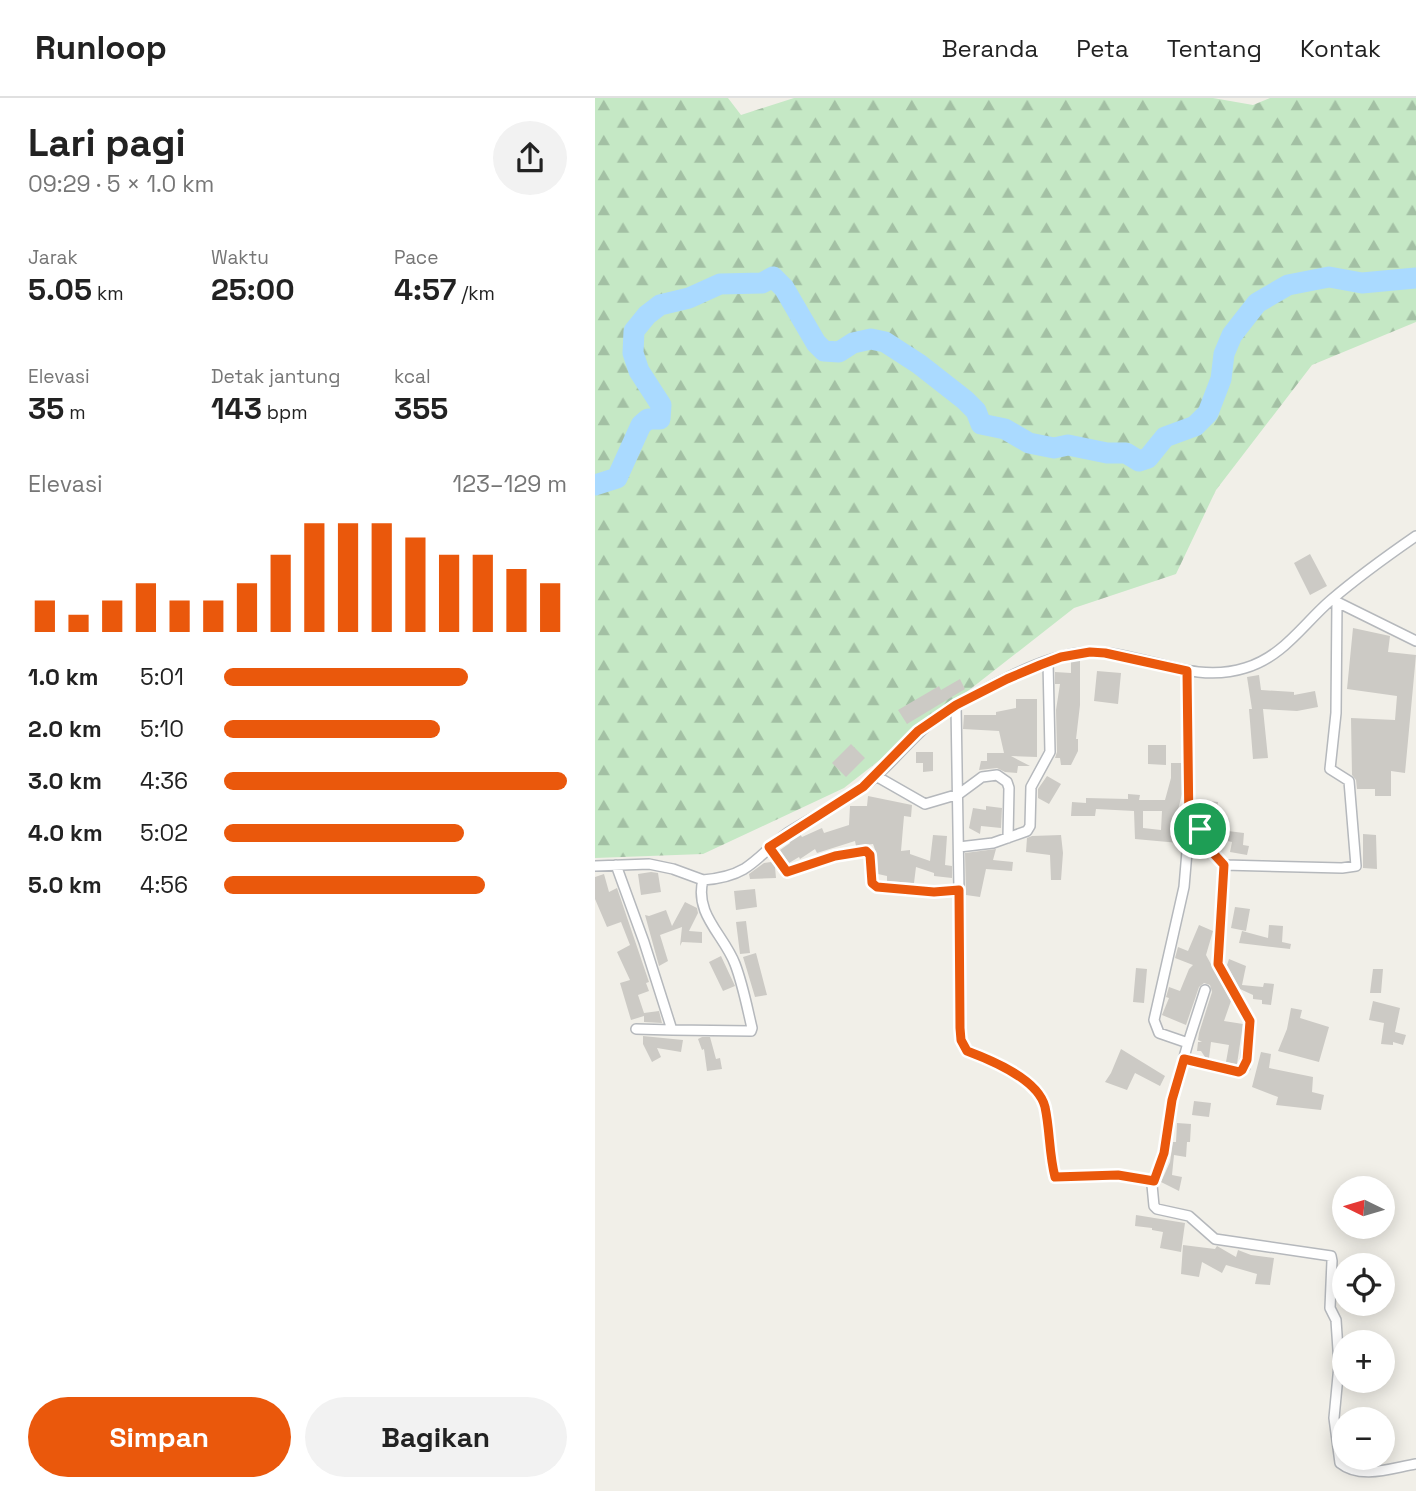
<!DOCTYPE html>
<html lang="id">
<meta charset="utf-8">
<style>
:root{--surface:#fff;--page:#f2f2f2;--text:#222;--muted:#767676;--line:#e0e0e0;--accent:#ea580c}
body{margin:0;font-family:"Space Grotesk",sans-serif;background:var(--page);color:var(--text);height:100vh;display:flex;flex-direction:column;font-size:26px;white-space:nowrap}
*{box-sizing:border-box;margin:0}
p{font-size:23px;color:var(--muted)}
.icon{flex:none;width:38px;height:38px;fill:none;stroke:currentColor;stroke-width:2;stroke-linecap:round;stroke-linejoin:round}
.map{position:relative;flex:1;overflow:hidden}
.details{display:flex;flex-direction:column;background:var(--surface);width:595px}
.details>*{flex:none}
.needle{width:46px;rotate:275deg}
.fabs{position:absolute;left:737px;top:1078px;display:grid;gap:14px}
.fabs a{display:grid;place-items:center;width:63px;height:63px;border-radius:50%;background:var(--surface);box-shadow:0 4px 18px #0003;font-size:35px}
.pin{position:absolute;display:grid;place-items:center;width:60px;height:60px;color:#fff;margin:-30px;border:4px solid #fff;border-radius:50%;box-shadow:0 2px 7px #0007}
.round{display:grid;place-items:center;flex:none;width:74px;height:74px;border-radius:37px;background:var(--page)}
.summary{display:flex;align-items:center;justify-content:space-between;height:119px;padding:0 28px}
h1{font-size:38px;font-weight:800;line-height:52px}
.figures{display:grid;grid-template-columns:repeat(3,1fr);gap:10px;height:119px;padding:7px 28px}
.figures div{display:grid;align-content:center}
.figures b{font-size:30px;font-weight:800}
.figures small{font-size:19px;font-weight:400}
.figures p{font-size:19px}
.chart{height:196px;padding:14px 28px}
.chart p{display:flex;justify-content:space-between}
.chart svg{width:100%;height:126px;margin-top:7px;stroke:var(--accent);stroke-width:6}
.cta{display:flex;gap:14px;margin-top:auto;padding:14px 28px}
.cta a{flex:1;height:80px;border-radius:42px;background:var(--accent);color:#fff;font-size:28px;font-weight:800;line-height:80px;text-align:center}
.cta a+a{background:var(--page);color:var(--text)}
ul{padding:0 28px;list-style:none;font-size:23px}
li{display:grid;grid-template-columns:112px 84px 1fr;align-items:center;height:52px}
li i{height:18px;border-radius:9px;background:var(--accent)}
header{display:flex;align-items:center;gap:42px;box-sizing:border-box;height:98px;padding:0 35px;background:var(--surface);border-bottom:2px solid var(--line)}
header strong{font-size:33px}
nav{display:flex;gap:38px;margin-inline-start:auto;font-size:24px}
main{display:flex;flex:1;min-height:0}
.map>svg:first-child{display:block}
</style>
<header>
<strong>Runloop</strong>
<nav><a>Beranda</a><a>Peta</a><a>Tentang</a><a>Kontak</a></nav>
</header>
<main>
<section class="details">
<div class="summary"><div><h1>Lari pagi</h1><p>09:29 · 5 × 1.0 km</p></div><a class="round"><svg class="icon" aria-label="share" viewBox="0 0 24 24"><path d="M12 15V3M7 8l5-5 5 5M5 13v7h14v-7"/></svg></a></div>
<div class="figures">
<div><p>Jarak</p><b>5.05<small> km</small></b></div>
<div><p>Waktu</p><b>25:00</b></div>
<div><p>Pace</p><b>4:57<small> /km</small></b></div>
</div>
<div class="figures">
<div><p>Elevasi</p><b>35<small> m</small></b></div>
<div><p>Detak jantung</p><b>143<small> bpm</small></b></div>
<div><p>kcal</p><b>355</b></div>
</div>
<div class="chart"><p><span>Elevasi</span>123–129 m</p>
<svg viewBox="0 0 160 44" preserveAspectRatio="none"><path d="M5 44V33M15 44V38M25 44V33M35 44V27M45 44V33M55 44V33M65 44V27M75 44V17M85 44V6M95 44V6M105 44V6M115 44V11M125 44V17M135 44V17M145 44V22M155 44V27"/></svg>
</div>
<ul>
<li><b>1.0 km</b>5:01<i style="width:71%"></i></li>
<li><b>2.0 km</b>5:10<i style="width:63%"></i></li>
<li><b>3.0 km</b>4:36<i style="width:100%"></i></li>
<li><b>4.0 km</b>5:02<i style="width:70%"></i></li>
<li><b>5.0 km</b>4:56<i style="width:76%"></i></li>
</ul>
<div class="cta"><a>Simpan</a><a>Bagikan</a></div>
</section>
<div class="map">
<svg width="821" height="1393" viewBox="0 0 821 1393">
<defs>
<pattern id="forest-firs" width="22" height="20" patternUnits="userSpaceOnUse" patternTransform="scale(1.75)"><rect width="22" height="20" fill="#c5e8c5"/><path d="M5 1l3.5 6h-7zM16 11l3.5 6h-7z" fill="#a3c0a4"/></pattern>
</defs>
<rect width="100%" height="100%" fill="#f1efe8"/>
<path fill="url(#forest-firs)" d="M0 0H133L146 17 199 0H618L658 7 675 0H821V224L717 267 621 392 581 476 479 510 249 690 108 756 0 760Z"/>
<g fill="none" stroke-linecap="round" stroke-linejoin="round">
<path stroke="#aadaff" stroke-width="21" d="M0 387 22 380 46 327 53 321H65L66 307 44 273 38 255 39 233 52 217 65 207 94 200 125 186 167 185 178 179 189 190 221 245 229 253 244 254 258 245 276 241 290 244 324 266 370 302 381 313 386 326 410 331 434 345 459 350 473 347 512 355H531L544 363 553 360 570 339 600 328 613 315 626 281 629 256 637 237 662 205 693 187 734 179 767 185 821 180"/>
</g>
<path fill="#cccac5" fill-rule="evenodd" d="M715 456 732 488 715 497 699 465Z
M758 530 795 538 793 554 821 557 810 675 796 673V698H780V691H762L761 682 757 677 756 620 800 622 802 598 752 591Z
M485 562V607L481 641H483V653L476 667H466L465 660H460L462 654 461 612 465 586H460V574L476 575V563Z
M502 573 526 575 523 606 499 603Z
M664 577 666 592 699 594V597L720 593 723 609 702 613 668 611 673 660 658 661 654 611H657L652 579Z
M365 581 370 591 312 626 303 612 344 588 346 592Z
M421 601H442V659L416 658 435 668H423L422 675 410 674 402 670 384 672 386 663H392V655H409L404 633 368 631 369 617H401V614L421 610Z
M256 646 270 660 251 679 237 665Z
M553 647H571V667L553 666Z
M321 654H338V673L328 674V665H321Z
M576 665H586L587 696 582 716 586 717 584 745 540 741 539 713 501 711 500 718H476L477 704 491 705V700L533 701V696L545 697 544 702H570L576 680ZM548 713H567L566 732 548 730Z
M452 678 466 686 454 706 443 700V691Z
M273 698 317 707 316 719 309 718 306 753 315 752V756L335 763 338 737 352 738 350 767 357 768V780L339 778V775L321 769 319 785 292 783V778L283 776 282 757 278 746 261 748 260 743 222 755 220 751 205 761 204 759 194 765 185 752 195 745 194 743 205 736 207 739 227 730 229 735 254 727 255 708H272Z
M603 702 623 704 620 725 601 722Z
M391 708 407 710 406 730 386 728 385 736 374 730 378 710 391 712Z
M633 733 649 735 648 747 654 748 652 757 635 754 637 744 632 743Z
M768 736 781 737 782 771 768 770Z
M466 737 468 755 466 782H456L455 757 431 754 432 740 437 738Z
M401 751 398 762 418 764 417 773 391 771 385 799 371 797 370 755Z
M176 764 180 769 181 780 155 781 154 776 169 765Z
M56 774 63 775 66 794 46 797 43 776Z
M9 776 14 794 22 790 54 884 51 885 54 893 43 897 49 915 64 913 67 925 49 924V918L36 922 25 885 35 882 22 854 35 847 26 824 12 829 0 801V779Z
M160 791 162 809 141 812 139 793Z
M90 804 102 810 103 815 94 833 107 834V845L87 844 85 848 87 829 65 837 73 863 64 868 50 817 54 818 71 812 77 828Z
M640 809 655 811 651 833 636 830Z
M151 823 155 855 145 856 141 824Z
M604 827 618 833 611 857 636 903 629 923 648 926 642 966 631 964 634 947 616 944 614 960 610 959 606 953H602L603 944H607L603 942 604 935 617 894 615 887 609 885 604 889 591 927 567 917 574 900 571 899 574 889 585 893 594 871 598 867 580 860 583 849 593 853Z
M674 827 688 828 687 844 696 846 695 851 644 845 647 833 673 840Z
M161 855 172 897 160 899 148 859Z
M126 858 140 888 128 893 114 864Z
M634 861 651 868 647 887 668 889 669 885 679 886 676 907 667 906V902L658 901V897L645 891 632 867Z
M541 870 552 871 549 905 538 904Z
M778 871H788L786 895H775Z
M778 903 805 910 800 934 811 937 808 947 798 944V947L786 946 789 925 774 922Z
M696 910 707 912 705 920 734 929 724 964 683 953 692 931Z
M48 938 88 942 86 954 62 950 66 959 57 964 48 946Z
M107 939H115L121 961 125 960 127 971 112 973 109 951 107 952 103 941Z
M526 951 570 978 565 988 540 975 532 992 510 984 516 975Z
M666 954 676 956 674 970 718 979 717 994 729 997 726 1012 681 1007 683 999 657 989Z
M599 1003 616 1005 614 1019 597 1017Z
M582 1025 596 1026 595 1044H592L591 1059 579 1057 577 1077 587 1079 584 1093 566 1084 575 1064 578 1044H581Z
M541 1117 590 1125 586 1154 565 1150 568 1134 557 1132V1130L540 1128Z
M588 1147 620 1151 622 1148 641 1159 643 1152 656 1157 679 1160 675 1187 660 1186 662 1176 631 1167 627 1175 607 1164 604 1179 586 1176Z"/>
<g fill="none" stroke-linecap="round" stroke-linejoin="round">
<g stroke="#b5b8bc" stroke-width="12">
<path id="minor" d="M738 502 821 543
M592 573 594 730 589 789 559 922 564 935 593 945 577 1002 569 1055 557 1087 559 1108 562 1111 594 1118 620 1141 736 1158 737 1163 735 1210 741 1222 744 1267 739 1320 745 1365C766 1382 797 1370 821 1366
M281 678 330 706 364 696 387 679 402 677 412 684 414 690 413 740
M174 749 192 774 240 758 271 753 275 757 277 785 282 789 339 794 364 792 361 607
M364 749 398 745 432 733 435 728 436 689 455 654 453 564
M21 767 49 844 77 932 156 933 157 930C152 909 148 887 140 866 129 837 99 816 108 782 121 781 137 778 149 771 165 761 178 745 194 734 222 716 254 702 279 680 307 655 328 625 361 607 398 587 452 555 494 554 547 553 596 587 650 570 688 559 708 526 736 502 763 479 792 458 821 438
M629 767 747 770 761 768 754 683 735 671 741 615 742 504
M0 768 54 766 78 771 108 782
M364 792 365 930 366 942 372 952C396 962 443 981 450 1009 455 1032 454 1056 460 1079L523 1077 559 1083
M41 931 77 932
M593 945 610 892
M589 961 644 974 650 969 655 923 623 866 629 767 618 755 615 735 594 730"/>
</g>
<use href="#minor" stroke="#fff" stroke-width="9"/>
</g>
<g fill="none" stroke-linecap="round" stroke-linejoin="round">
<g stroke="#fff" stroke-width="14">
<path id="route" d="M495 554 510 555 592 573 594 730 615 735 618 755 629 767 623 866 655 923 652 962 647 972 644 974 589 961 577 1002 569 1055 559 1083 523 1077 460 1079C454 1056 455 1032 450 1009 443 981 396 962 372 953L366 942 365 930 364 792 339 794 282 789 277 785 275 757 271 753 240 758 192 774 174 749 268 689 323 633 361 607 412 581 445 567 466 559Z"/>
</g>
<use href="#route" stroke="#ea580c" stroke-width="9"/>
</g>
</svg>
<div class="fabs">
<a><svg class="needle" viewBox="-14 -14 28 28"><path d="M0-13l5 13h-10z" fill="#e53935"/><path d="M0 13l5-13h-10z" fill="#767676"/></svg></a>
<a><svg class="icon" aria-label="locate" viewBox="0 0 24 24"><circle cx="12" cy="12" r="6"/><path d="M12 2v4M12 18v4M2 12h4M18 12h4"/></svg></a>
<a>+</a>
<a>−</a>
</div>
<div class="pin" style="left:605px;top:731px;background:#1e9e55"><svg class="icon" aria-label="arrive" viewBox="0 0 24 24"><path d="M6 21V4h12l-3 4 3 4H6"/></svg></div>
</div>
</main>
